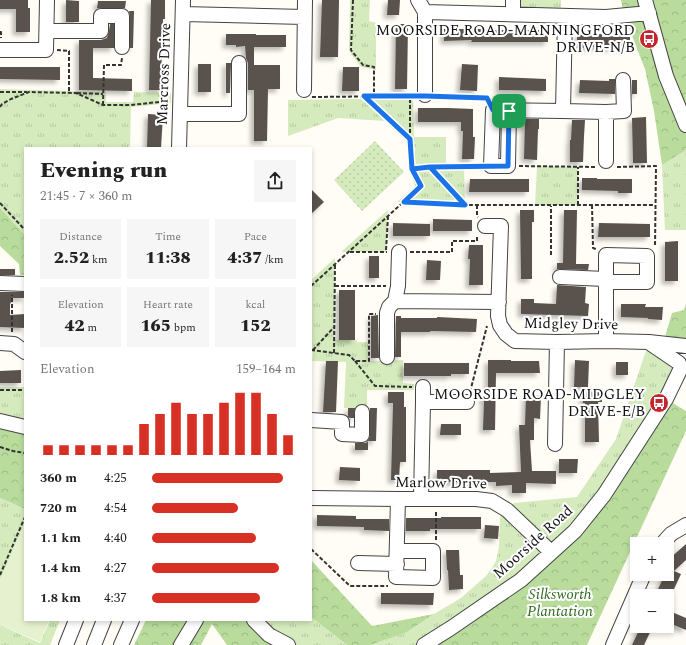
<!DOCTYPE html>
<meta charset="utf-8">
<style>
:root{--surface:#fff;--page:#f6f6f6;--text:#222;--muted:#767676;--accent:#d93025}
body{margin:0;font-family:Spectral,serif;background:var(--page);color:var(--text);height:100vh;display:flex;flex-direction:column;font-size:15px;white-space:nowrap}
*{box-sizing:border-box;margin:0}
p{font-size:13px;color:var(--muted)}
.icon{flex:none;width:22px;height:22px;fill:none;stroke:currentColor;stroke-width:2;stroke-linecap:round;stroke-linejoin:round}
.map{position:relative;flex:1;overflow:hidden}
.details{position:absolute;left:24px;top:147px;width:288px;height:474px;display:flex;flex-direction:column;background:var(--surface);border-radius:0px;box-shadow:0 2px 6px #0003}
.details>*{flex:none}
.fabs{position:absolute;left:630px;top:537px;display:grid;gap:8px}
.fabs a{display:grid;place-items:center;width:44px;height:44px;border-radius:0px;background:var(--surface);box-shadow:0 2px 6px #0003;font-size:20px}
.pin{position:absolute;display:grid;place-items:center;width:34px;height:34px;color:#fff;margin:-17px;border-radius:8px;box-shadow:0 2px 6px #0006}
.round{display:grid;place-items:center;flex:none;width:42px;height:42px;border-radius:0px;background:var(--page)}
.summary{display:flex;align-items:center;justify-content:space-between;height:68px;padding:0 16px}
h1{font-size:22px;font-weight:800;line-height:30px}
.metrics{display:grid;grid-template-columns:repeat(3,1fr);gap:6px;height:68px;padding:4px 16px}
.metrics div{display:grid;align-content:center;border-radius:0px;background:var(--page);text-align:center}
.metrics b{font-size:17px;font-weight:800}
.metrics small{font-size:11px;font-weight:400}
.metrics p{font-size:11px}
.chart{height:112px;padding:8px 16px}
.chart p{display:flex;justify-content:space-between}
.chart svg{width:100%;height:72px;margin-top:4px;stroke:var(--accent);stroke-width:6}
ul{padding:0 16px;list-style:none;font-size:13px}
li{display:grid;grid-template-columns:64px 48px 1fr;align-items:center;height:30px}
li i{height:10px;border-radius:5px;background:var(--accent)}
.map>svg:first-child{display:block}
</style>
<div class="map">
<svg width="686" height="645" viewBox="0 0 686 645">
<defs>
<pattern id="grass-tufts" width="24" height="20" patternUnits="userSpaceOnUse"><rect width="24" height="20" fill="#d5ebbd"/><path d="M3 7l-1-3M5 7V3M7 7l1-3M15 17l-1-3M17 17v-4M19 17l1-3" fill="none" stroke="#b6c8a1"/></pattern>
<pattern id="forest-crowns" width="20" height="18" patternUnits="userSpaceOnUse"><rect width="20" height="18" fill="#b9dc9c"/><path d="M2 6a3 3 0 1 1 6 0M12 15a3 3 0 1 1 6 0" fill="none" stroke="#9ebc85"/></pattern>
<pattern id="park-dots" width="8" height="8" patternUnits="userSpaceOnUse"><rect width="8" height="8" fill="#d5ebbd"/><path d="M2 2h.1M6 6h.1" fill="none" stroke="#b6c8a1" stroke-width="1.8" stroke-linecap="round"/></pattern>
<filter id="shadow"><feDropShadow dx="-3.5" dy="3.5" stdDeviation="2" flood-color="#0004"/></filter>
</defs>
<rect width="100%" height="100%" fill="#fffdf5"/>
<path fill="url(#grass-tufts)" d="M350 0H370L369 21 376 23V70L361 67 349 51Z
M513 0H561V16L513 14Z
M0 89 106 92V102H133L134 92 171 93V103L131 107 130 148H25V235L0 208Z
M413 98 414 137H446V165H464L465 205 397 202 415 186 409 170 406 141 385 121 338 118 288 136V100Z
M686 150V230H665L662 165Z
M537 166 578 167V205H535Z
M388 210 386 252H341Z
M335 258 334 340H357V342H368V361L403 360V383L414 384V390H367V408H344L346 362 312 361 313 351 311 350V280Z
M649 342 681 368 575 531 424 645H288L254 620H311V617L347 645 407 632 434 614 461 598 486 576 492 568 496 561 499 547 500 516 507 510 514 503 577 497 616 439Z
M0 387H25V427L0 421Z
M0 498 25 509V523L0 581Z
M50 620H60L50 645H0V625L40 643Z"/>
<path fill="url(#forest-crowns)" d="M621 0H686V150L662 165 654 111 645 69 624 15Z
M0 208 25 235V275H20L19 264 0 246Z
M686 304V346L663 344 672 313 684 310Z
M666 399 686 411V431L587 645H424L575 531Z
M0 421 25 427V509L0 498Z
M311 560 372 626 434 614 407 632 370 645H347L311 617Z
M146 620H254L288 645H227L212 624 201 645H134Z"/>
<path fill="url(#park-dots)" d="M375 141 404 172 362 211 334 180Z"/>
<path fill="#e6f2cf" d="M25 523V620H49L40 642 0 625V581Z"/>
<path fill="#5a524d" filter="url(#shadow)" d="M0 0H28V8H30V32H16V9H0Z
M66 0 79 1V22H66Z
M151 0H165V19H163L161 80H163V90H149Z
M322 0H339L338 57H320Z
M388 0H400L399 15H387Z
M98 1H126L125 8H97Z
M129 11H134L133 48H130V16Z
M110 24H114V48H93V78L132 79V91L79 90V40H101L107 38 109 31Z
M396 24H408L407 89H395Z
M444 29H494V30H548V42H471L472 40 444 41Z
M226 34H256V35H286V47H254V65H280V89H268L267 141H254V90H248V63L246 58 245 46 236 47V45H226Z
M602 34V37L630 35V47L607 48V46L577 48V35Z
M226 63H231L230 93H226Z
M198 64H211V92H198Z
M462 64 478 65 477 91 460 90Z
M0 67H60V80L0 79Z
M343 67H359V91H342Z
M499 77 546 79V91L499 90Z
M609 79H615V94L579 93 580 80 609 81Z
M632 80H637V94H632Z
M418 108H448L473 109V137H475L474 159H462L463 131H461V122H418Z
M148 114 163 115 161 148H147Z
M646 117 647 163H633L632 118Z
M525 119H539V129H538L537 160 524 159Z
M572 120H585L584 136 583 162H570V140H571Z
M582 178H597V179H632V193H618V191L582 190Z
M470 179H529V192H469Z
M311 189 324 202 311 214Z
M520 210H534V222H532V279H521Z
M564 210H577L576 264H589L588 270 560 269H557V263H563Z
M433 219 472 220V231H433Z
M393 223 430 224V236H393Z
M599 223 650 224V237H598Z
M678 241V281H665V242Z
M469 245H483V285H469L470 259H468Z
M369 256H379V278H369Z
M427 260 441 261 440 280H426Z
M0 269H15V275H0Z
M557 285 586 287 585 303 589 304 588 316 521 314V299H534V303L556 304Z
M339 290H355V340H339Z
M0 292H25V298H13L10 304V315L25 314V328L0 327Z
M621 304H646L645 307H663L662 320 648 319V318L621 317Z
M378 315 379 358H371V316Z
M396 316H401V318H437V317L477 319 476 332 430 331V332H401V357H395Z
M488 360H511V361H539L540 373H496L495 430H483L484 401H483V389H488Z
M575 360 589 361 588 387H574Z
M326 361H338L336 412H323Z
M616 362H628V375H616Z
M404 363H469V374H451V376H404Z
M21 370V383H0V371Z
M601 391 602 402H598L599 442H585V403H583V392Z
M388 392H404V407H406V462H400L399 480H391L393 403H388Z
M526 395 541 396 540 419 534 418V440H530L532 471H556V484L526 483V493H512V485L496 486V482H437V470H490V473L521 472 519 425H525Z
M348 408H355L354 418H350L348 417Z
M370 408H377L376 441H368L369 439 370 435Z
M441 424H461V435H440Z
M368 441V450H355V443H366Z
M559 459H578L577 473H559Z
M340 467 360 468V481L339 480Z
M317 515 356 516V519H389V531L364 530V527L317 526Z
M441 517H481V529H430V531H406V518H441Z
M485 525 499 526 498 539 484 538Z
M686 544V560L674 571 681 574 667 604V596H655L665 574H667V569L670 562 668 560Z
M446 550H459L460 575H463V589L449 590 448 570H447Z
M381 593H434L433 605 381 604Z
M667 610 686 618V630L667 622Z
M641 626H653L644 645H632Z"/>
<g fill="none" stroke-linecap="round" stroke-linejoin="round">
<g stroke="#444" stroke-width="16">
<path id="minor" d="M418 0 425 12V95
M645 0 666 76 686 125
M425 12 606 17 649 13
M183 14 304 17
M513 14V0
M47 31H101V16H122V47
M1 50H46L47 0
M304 90 305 0
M509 111 508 166H491L493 110 563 111 565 16
M563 111 606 112V161
M606 112 624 111 623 80
M180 114H239V63
M179 148 183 0
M485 226H501L498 316 500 325 506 334 515 341 557 342 606 341 649 342 686 346
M399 252 398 286 395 301 499 302
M560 277 605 279
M605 282H647V256L606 255V341
M0 283 25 284
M0 343 14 344 25 352
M651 344 679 363
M387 357V313L389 307 395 301
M423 387V402
M311 420 342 422V434L362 435V412
M0 421 25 427
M555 444 557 342
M311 498 398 499H476L492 501 507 510 551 552
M421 499 423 402H467
M662 544 671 534 686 525
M397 551H433V578L396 577 398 499
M358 563 397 564
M254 620 269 635 288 645
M66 645 76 620
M94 645 104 620
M121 645 132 620
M181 645 196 620
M424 645 451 628 521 580 575 531 604 495 666 399 681 368
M613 645 644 574"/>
</g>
<path stroke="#333" stroke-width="2" stroke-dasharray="4 2" stroke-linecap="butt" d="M353 0 351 50 363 65 374 67V96
M0 32H1V38
M57 50 69 51V93
M0 92H27
M77 93 103 94
M436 96 487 98 488 100
M312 97 410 96
M365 97 410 139
M103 105 104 65H121L122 58
M0 107 2 104 11 99 29 92 76 93 103 105H131L168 101
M519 166 597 167
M430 167 481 166
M617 167 656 166 655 247
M412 169 430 167 465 205
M403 202 465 205H655
M0 203 25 230
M477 205V216L478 217
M578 205V167
M592 205 593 248 596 249
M386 250 388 217
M350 252H387
M410 252H452V241H477V235
M551 255V206
M311 286 421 186 412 169 410 139V96
M335 286H386
M12 332V295
M311 350 349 355 355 361H369V314H376
M313 350 335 326
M334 353 335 264
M355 361 375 386 412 387
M0 390H25
M470 392 487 326
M0 447 13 451 25 453
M436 540V511
M311 549 350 586H388
M0 575 25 517"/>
<use href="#minor" stroke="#fff" stroke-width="14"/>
</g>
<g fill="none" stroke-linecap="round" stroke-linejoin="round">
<g stroke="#fff" stroke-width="8">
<path id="route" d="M509 111 493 110 487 98 425 96H364L410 139 412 169 430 167 465 205 404 202 421 186 412 169 430 167 508 166 509 111"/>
</g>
<use href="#route" stroke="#1a73e8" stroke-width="5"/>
</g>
<defs>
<g id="bus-disc" transform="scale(1)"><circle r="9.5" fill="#c4262e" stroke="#fff"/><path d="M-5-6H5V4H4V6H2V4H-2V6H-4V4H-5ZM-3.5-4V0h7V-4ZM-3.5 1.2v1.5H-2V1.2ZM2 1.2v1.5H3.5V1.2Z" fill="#fff"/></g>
</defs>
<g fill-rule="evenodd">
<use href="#bus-disc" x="649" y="39"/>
<use href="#bus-disc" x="659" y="403"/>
</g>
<g text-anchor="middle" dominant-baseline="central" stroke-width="4" stroke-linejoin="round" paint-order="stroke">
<g font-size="15" fill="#111" stroke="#fff" text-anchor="end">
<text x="635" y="30">MOORSIDE ROAD-MANNINGFORD<tspan x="635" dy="17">DRIVE-N/B</tspan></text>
<text x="645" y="394">MOORSIDE ROAD-MIDGLEY<tspan x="645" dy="17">DRIVE-E/B</tspan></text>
</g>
<g font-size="15" fill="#111" stroke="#fff">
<text transform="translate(164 74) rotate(-88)">Marcross Drive</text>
<text transform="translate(571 324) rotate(1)">Midgley Drive</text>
<text transform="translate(441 483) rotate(1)">Marlow Drive</text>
<text transform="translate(533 542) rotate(-42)">Moorside Road</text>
</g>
<g font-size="15" font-style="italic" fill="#2f6b1f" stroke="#fff">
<text x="560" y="594">Silksworth<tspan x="560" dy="17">Plantation</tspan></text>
</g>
</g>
</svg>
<div class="fabs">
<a>+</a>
<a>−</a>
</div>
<div class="pin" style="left:509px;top:111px;background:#1e9e55"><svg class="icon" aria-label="arrive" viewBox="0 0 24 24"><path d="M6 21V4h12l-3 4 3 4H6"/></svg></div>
<section class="details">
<div class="summary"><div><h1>Evening run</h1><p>21:45 · 7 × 360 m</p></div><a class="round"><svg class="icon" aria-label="share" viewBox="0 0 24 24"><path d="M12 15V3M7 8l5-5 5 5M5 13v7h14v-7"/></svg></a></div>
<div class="metrics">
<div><p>Distance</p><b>2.52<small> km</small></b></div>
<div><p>Time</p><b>11:38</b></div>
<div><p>Pace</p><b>4:37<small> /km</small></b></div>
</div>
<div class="metrics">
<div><p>Elevation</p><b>42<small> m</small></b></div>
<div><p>Heart rate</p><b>165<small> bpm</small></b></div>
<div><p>kcal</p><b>152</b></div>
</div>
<div class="chart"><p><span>Elevation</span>159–164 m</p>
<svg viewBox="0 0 160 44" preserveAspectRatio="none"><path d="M5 44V38M15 44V38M25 44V38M35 44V38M45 44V38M55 44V38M65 44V25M75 44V19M85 44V12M95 44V19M105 44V19M115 44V12M125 44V6M135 44V6M145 44V19M155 44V32"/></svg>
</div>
<ul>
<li><b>360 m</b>4:25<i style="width:91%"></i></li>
<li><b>720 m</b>4:54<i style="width:60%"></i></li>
<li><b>1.1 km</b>4:40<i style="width:72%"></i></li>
<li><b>1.4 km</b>4:27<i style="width:88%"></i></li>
<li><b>1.8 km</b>4:37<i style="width:75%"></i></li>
</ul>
</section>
</div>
